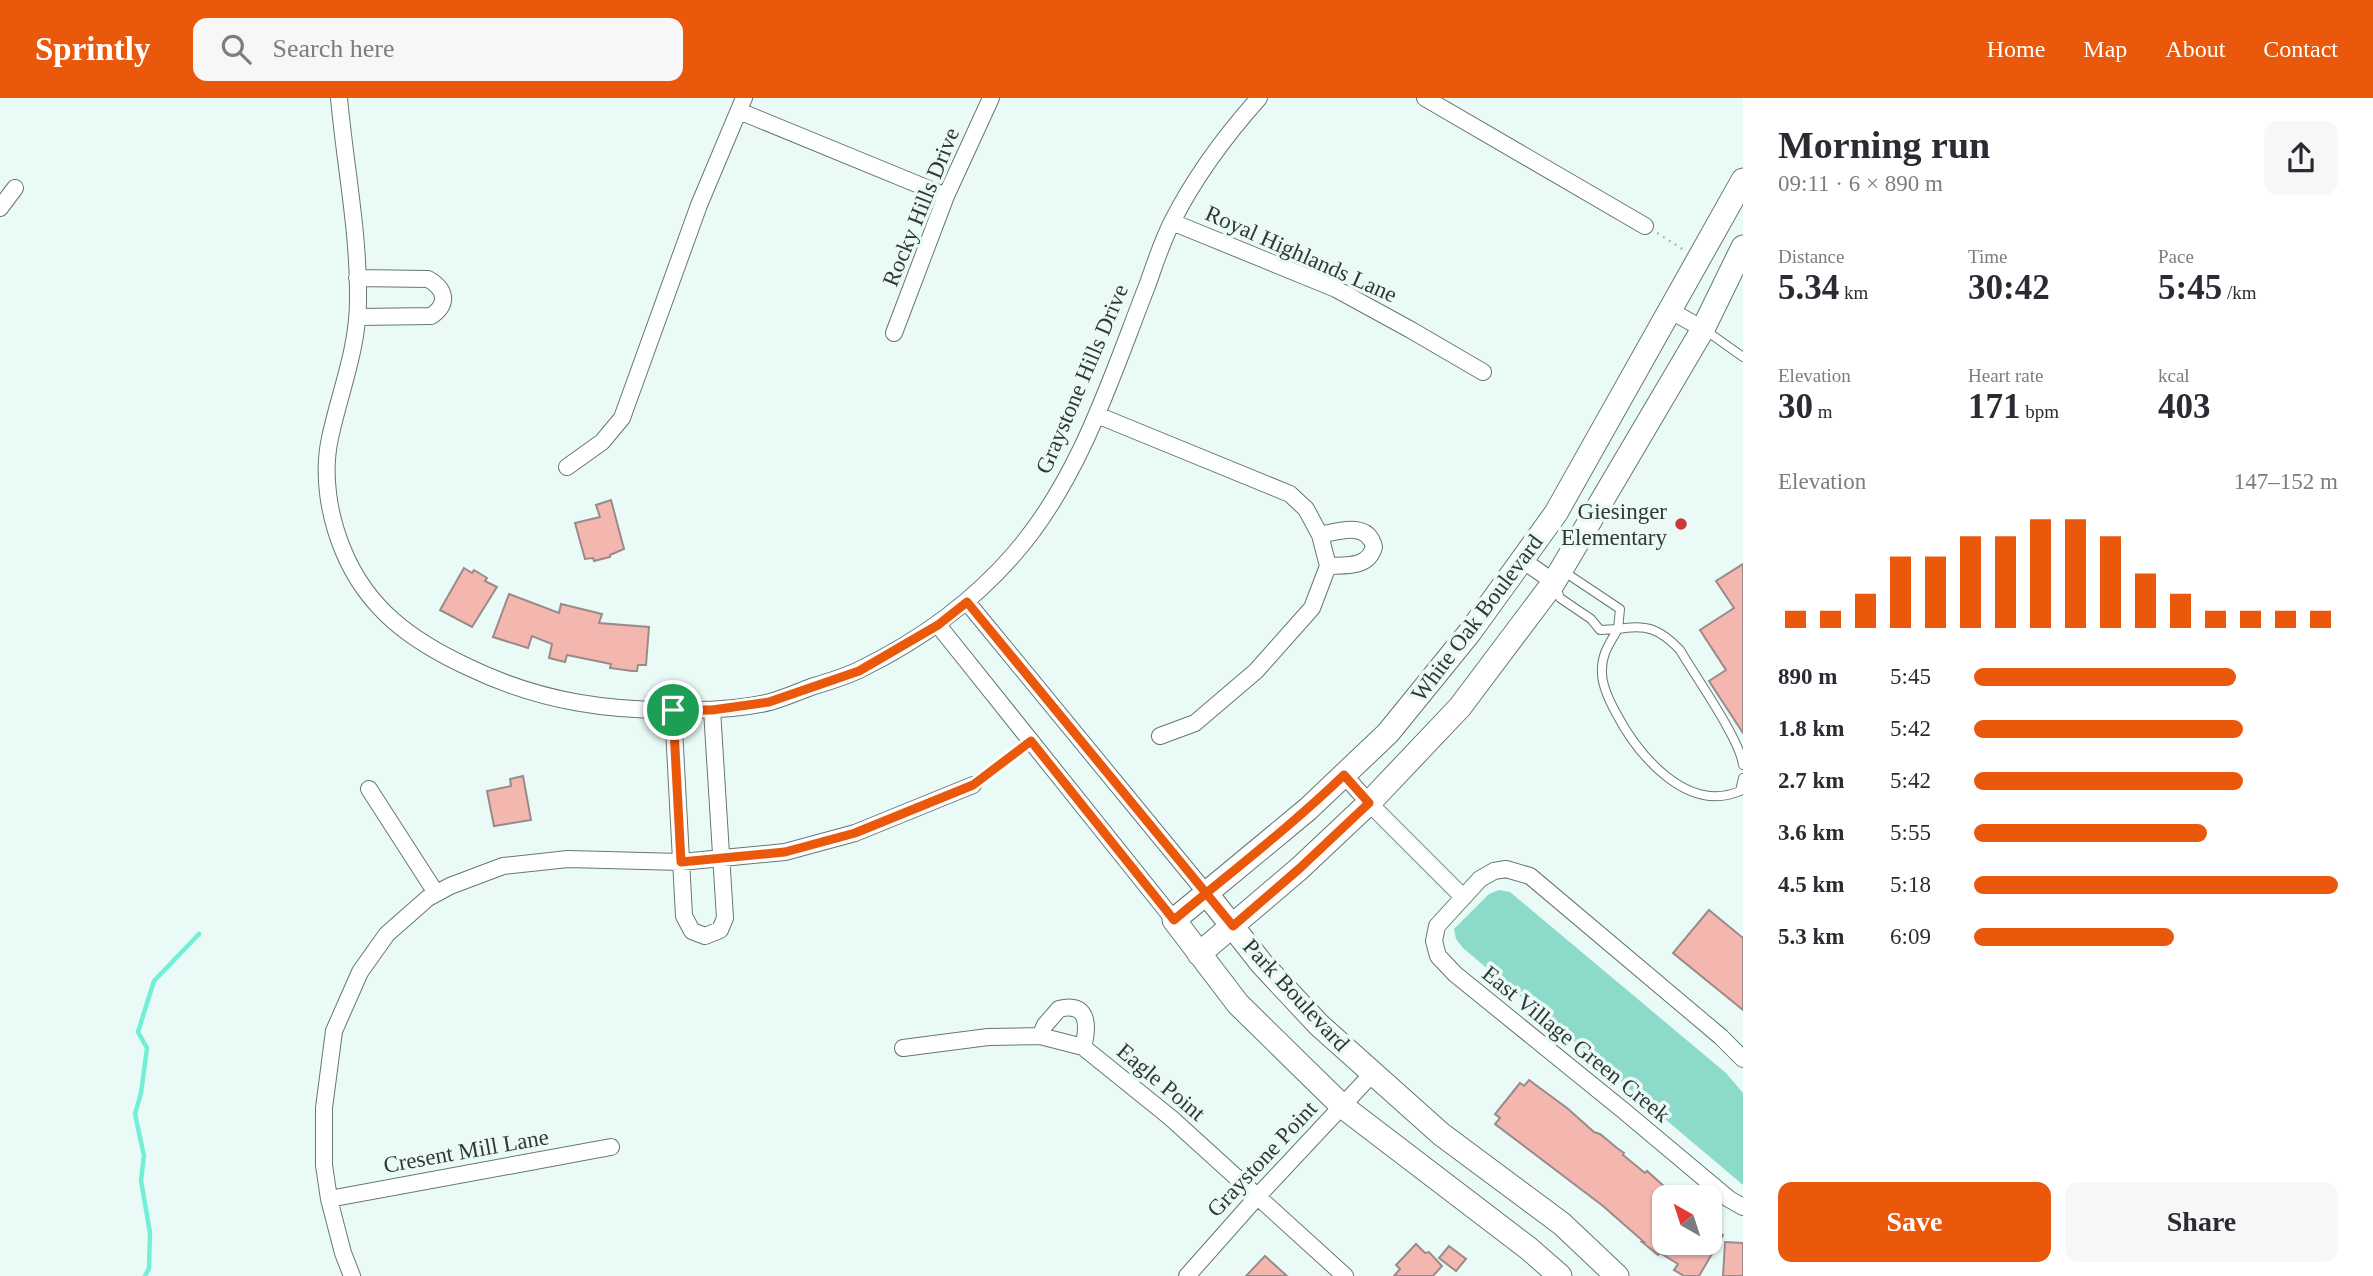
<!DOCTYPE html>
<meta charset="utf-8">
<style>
:root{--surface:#fff;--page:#f7f7f7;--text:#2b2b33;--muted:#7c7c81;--accent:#ea580c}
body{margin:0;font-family:"Times New Roman",serif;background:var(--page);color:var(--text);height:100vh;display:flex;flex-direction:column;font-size:26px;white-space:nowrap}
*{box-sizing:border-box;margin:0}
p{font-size:23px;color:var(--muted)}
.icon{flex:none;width:38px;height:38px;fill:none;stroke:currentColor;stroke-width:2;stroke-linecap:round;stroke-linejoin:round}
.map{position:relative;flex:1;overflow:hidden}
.panel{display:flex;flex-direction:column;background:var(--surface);width:630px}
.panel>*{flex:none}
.needle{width:46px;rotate:321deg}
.tools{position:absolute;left:1652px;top:1087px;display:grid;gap:14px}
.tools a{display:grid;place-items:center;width:70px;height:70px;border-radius:14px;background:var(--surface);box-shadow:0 2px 5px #0004;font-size:35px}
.pin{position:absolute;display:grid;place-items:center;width:60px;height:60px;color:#fff;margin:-30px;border:4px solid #fff;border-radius:50%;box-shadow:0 2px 7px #0007}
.round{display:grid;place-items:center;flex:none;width:74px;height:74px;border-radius:14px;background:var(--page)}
.head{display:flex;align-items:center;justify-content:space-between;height:119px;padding:0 35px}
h1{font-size:38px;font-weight:700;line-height:52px}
.figures{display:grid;grid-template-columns:repeat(3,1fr);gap:10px;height:119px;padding:7px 35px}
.figures div{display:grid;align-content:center}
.figures b{font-size:35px;font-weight:700}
.figures small{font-size:19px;font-weight:400}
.figures p{font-size:19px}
.chart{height:196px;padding:14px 35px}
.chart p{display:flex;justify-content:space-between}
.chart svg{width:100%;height:126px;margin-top:7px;stroke:var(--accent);stroke-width:6}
.primary-button{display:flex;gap:14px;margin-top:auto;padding:14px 35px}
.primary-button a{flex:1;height:80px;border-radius:14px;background:var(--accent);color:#fff;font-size:28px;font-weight:700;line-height:80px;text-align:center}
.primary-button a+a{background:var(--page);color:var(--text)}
ul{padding:0 35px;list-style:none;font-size:23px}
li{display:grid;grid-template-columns:112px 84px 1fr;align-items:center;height:52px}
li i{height:18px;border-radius:9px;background:var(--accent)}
header{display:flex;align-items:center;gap:42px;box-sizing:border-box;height:98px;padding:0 35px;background:var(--accent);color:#fff}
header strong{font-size:33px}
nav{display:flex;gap:38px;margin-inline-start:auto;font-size:24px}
.search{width:490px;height:63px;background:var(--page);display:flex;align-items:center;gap:18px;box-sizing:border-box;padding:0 24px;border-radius:14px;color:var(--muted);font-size:26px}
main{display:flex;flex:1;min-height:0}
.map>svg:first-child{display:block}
</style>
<header>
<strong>Sprintly</strong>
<div class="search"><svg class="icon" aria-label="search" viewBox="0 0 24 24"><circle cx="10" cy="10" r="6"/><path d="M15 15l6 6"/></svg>Search here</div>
<nav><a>Home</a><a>Map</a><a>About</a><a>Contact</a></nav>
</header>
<main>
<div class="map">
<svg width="1743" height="1178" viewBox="0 0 1743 1178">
<rect width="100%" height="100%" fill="#eafbf7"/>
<path fill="#8cdac9" d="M1499 792 1510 794 1726 975 1743 995V1087L1463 850 1456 841 1454 831 1489 796Z"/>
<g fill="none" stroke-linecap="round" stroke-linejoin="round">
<path stroke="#71f0d7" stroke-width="4.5" d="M145 1178 149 1170 150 1135 141 1082 144 1058 135 1016 141 995 147 950 138 934 154 883 199 836"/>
</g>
<path fill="#f4b7b0" stroke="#9a8a88" stroke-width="2" d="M611 402 624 451 610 457V459L594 463 593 460 585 461 575 425 600 419 596 407Z
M1743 466V635L1709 583 1726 572 1700 532 1734 510 1716 483Z
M464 470 472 475 474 472 487 480 485 483 497 489 472 529 440 512Z
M509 496 559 515 561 506 602 516 599 525 649 529 646 567H638L637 573H632L610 570 611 566 567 557 565 564 549 560 552 546 532 538 528 550 493 539Z
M523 678 531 722 494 728 487 693 511 688 510 681Z
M1709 812 1743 840V912L1673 855Z
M1529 982 1567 1010 1594 1034 1600 1036 1617 1050 1624 1055 1623 1057 1645 1075 1647 1073 1676 1099H1658L1664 1103V1144H1710V1129L1723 1137 1699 1178H1684L1674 1172 1678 1166 1660 1155 1658 1157 1642 1144H1644L1603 1108 1495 1026 1500 1020 1495 1016 1520 985 1524 988Z
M1725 1144 1743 1145V1178H1723Z
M1416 1146 1425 1155 1429 1154 1442 1168 1433 1178H1394L1400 1171 1396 1167Z
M1449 1148 1466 1161 1456 1173 1439 1160Z
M1265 1158 1287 1178H1246Z"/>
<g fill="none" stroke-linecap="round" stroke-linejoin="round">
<g stroke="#677773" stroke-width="10">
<path id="lane" d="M1705 232 1743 259
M1569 477 1620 511 1618 531 1600 532 1591 521 1560 500 1554 484Z
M1743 667C1740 641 1695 578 1680 552 1660 531 1647 526 1618 531 1609 546 1601 557 1602 575 1602 588 1610 604 1616 615 1638 657 1687 716 1740 693L1743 680"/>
</g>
<g stroke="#677773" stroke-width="18">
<path id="street" d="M339 0C345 67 359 135 358 202 358 251 340 293 330 340 322 377 329 418 343 452 367 511 412 543 468 569 540 604 611 614 691 612 716 612 745 610 770 604 784 600 798 594 811 589 828 584 845 579 861 571 920 542 972 505 1015 455 1080 380 1111 280 1147 188 1155 166 1162 143 1173 122 1196 77 1226 37 1259 0
M1425 0 1645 128
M739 13 946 98
M0 110 15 90
M1172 124 1336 191 1411 232 1483 274
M357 180 428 181C446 191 449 206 431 218L358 219
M1671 213 1703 231
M894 235 946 98 991 0
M1097 317 1290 396 1306 411 1320 437 1328 468 1312 510 1256 573 1195 625 1160 638
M567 369 602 344 622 320 699 107 744 0
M1320 437C1339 433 1368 423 1374 449 1368 470 1347 467 1328 468
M1522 462 1554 484
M967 504 1206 795
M938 527 1174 822
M673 612 684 818 692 833 705 838 720 832 725 820 712 612
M1344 677 1369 705 1462 798
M369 691 436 795
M1040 938 1045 927 1059 911C1088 903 1089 927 1083 949
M903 950 988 939 1040 938 1083 949 1171 1020 1345 1178
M1743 961 1721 939 1530 778 1506 771 1494 773 1480 781 1437 828 1434 843 1438 858 1455 876 1624 1013 1729 1101 1743 1109
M329 1101 611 1049
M352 1178 343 1155 329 1101 324 1067V1010L334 933 360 874 387 836 428 800 450 788 503 768 568 761 681 764 785 754 855 735 973 687
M1187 1178 1257 1099 1372 976"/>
</g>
<g stroke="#677773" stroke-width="25">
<path id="secondary" d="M1206 795 1262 866 1319 927 1441 1036 1562 1126 1617 1178
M1199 856 1300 770 1369 705 1460 609 1554 484 1703 231 1743 149
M1560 1178 1528 1150 1342 1008 1238 906 1174 822 1308 711 1388 635 1470 534 1556 415 1743 82"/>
</g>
<path stroke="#acbab6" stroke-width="2.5" stroke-dasharray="2 5" stroke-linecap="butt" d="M1657 135 1684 152
M984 678 1018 653"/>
<use href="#lane" stroke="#fff" stroke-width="8"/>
<use href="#street" stroke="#fff" stroke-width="16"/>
<use href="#secondary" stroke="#fff" stroke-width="23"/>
</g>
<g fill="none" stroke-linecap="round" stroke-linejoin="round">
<g stroke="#fff" stroke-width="14">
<path id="route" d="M673 612 681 764 785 754 855 735 973 687 1031 643 1174 822C1231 774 1290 729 1344 677L1369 705 1300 770 1233 828 1206 795 967 504 938 527 859 573 769 604 712 612H673"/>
</g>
<use href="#route" stroke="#ea580c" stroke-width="9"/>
</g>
<circle fill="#ca3b38" stroke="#eafbf7" stroke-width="2.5" cx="1681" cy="426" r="7"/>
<g text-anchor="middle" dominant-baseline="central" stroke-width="7" stroke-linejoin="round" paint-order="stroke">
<g font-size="23" fill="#313836" stroke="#eafbf7">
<text transform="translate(921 109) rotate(-68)">Rocky Hills Drive</text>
<text transform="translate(1301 156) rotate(24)">Royal Highlands Lane</text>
<text transform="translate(1082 281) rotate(-67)">Graystone Hills Drive</text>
<text transform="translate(1477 520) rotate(-53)">White Oak Boulevard</text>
<text transform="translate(1296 897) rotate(47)">Park Boulevard</text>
<text transform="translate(1576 946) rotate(39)">East Village Green Creek</text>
<text transform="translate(1161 984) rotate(40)">Eagle Point</text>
<text transform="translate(466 1053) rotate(-10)">Cresent Mill Lane</text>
<text transform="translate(1262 1061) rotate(-47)">Graystone Point</text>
</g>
<g font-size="23" fill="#313836" stroke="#eafbf7" text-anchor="end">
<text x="1667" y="413">Giesinger<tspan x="1667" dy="26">Elementary</tspan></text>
</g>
</g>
</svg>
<div class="tools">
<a><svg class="needle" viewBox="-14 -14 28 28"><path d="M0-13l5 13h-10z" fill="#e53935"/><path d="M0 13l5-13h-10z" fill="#7c7c81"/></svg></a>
</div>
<div class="pin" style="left:673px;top:612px;background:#1e9e55"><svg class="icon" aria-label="arrive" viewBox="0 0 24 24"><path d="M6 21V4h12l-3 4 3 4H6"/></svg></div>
</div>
<section class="panel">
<div class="head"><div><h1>Morning run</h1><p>09:11 · 6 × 890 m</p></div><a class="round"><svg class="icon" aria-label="share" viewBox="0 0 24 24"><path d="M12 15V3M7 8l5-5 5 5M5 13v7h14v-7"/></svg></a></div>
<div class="figures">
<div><p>Distance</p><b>5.34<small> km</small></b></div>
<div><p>Time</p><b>30:42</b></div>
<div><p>Pace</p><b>5:45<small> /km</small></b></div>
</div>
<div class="figures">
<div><p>Elevation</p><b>30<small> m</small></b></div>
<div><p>Heart rate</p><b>171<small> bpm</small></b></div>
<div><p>kcal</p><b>403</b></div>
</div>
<div class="chart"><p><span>Elevation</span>147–152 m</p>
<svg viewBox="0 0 160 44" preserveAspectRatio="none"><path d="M5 44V38M15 44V38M25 44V32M35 44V19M45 44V19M55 44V12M65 44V12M75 44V6M85 44V6M95 44V12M105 44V25M115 44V32M125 44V38M135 44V38M145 44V38M155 44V38"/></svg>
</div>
<ul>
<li><b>890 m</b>5:45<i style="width:72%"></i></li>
<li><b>1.8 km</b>5:42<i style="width:74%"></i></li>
<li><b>2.7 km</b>5:42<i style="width:74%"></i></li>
<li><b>3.6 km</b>5:55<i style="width:64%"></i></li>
<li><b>4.5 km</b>5:18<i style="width:100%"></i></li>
<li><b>5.3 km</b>6:09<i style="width:55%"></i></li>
</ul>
<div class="primary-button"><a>Save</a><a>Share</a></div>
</section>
</main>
